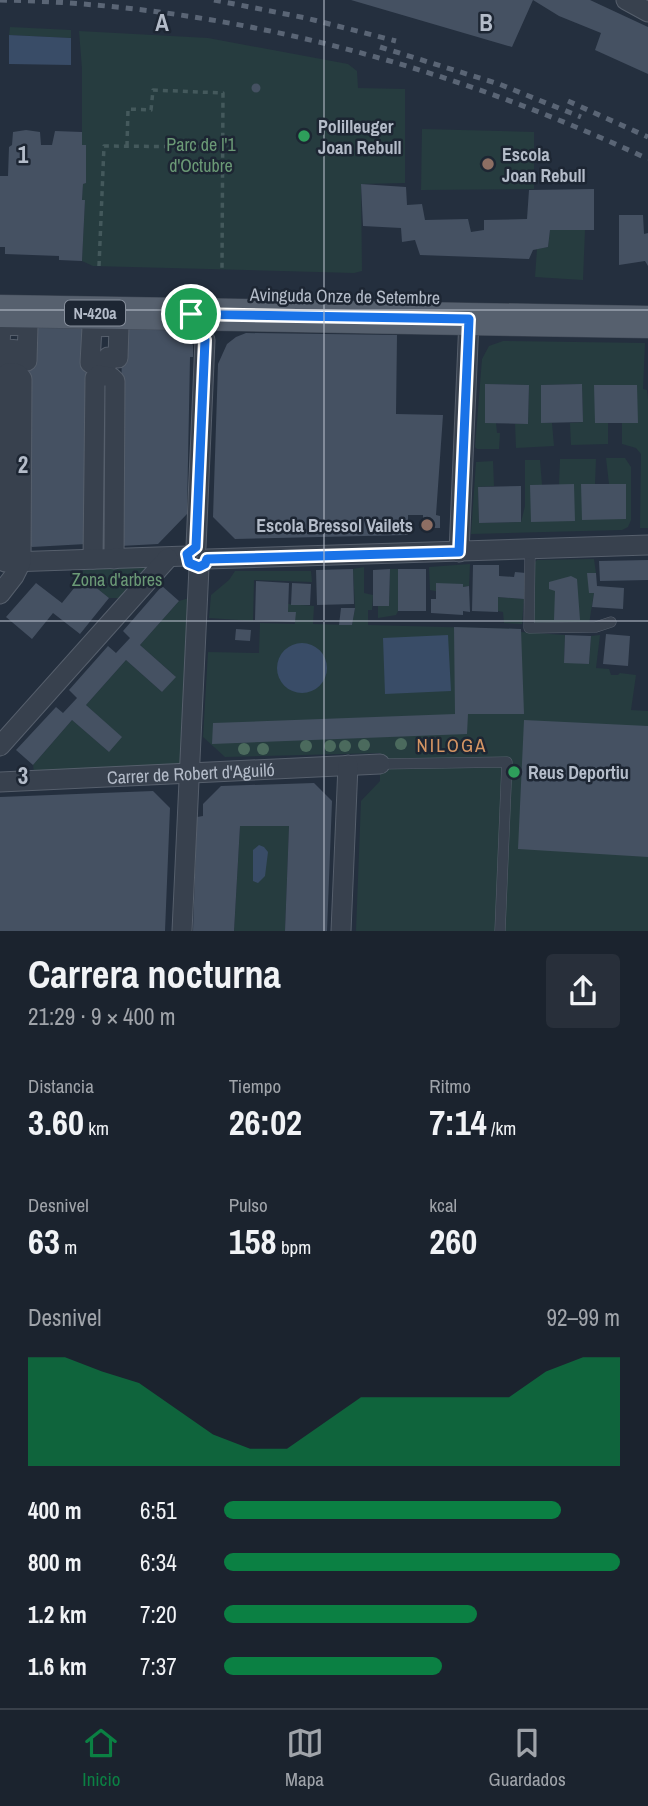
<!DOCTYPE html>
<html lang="es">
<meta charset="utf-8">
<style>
:root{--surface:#1b232e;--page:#282f3a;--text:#f1f3f6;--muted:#a0a4aa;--line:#39404a;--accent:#0b8043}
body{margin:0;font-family:"Archivo Narrow",sans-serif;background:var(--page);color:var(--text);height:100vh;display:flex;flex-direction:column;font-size:26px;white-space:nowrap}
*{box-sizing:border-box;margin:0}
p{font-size:23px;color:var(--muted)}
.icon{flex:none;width:38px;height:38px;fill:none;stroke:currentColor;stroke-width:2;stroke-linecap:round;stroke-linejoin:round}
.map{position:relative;height:931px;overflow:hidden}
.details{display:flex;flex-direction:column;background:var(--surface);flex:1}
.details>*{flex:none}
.pin{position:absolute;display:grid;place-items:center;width:60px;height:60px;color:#fff;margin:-30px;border:4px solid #fff;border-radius:50%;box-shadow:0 2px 7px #0007}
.round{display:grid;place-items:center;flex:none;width:74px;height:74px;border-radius:7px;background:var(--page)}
.summary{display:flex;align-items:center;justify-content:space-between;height:119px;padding:0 28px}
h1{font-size:38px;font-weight:800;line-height:52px}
.figures{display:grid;grid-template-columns:repeat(3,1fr);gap:10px;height:119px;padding:7px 28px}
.figures div{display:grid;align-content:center}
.figures b{font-size:35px;font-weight:800}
.figures small{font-size:19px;font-weight:400}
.figures p{font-size:19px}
.chart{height:196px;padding:14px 28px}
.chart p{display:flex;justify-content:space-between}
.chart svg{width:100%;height:126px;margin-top:7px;fill:var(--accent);opacity:.7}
ul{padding:0 28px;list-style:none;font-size:23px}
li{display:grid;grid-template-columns:112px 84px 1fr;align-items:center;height:52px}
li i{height:18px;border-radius:9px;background:var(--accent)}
.dock{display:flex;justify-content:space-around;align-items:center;height:98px;border-top:2px solid var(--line);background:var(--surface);font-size:19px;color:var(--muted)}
.dock a{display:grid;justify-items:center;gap:4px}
.dock .active{color:var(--accent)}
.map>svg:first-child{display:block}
</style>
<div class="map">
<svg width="648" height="931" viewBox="0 0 648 931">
<rect width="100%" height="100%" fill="#242f3e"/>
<path fill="#263c3f" d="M10 27 71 30V38L9 35Z
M79 31 208 38 348 64 357 71 358 88 405 89V183L361 184 362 271 354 273 93 266 82 261 85 200H82L83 184 86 182V146L82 145V69Z
M422 129 534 132V189L421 190Z
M550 230H585L583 280 535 277 537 249 548 247Z
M503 341 645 343 643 389 647 390 648 399V528H640L641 454 636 448 622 444V423H638L595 386V423H608V444L571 445 570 423 583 422 582 384 541 385V423H552L554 446 516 448 515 424H528L529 385 486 384 485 423H496L497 433H500L499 449H477L475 447 482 359 489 346Z
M606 458H625L631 467V520L628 527 622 530 471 534 476 462 493 461 494 486 478 487 479 523 521 522 525 506V460H540L542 485H559L560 459H596L595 484 582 519H626V484H609Z
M168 558 131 598H109L83 577V560Z
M594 559 596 573H588L594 593 589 624 534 623 535 562 537 560Z
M470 564 469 586 463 587 462 584H436V591L430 590 429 567Z
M364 567V593L373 595 372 610H368V625L521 629V632L565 635 564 662 589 664 591 636 600 635 596 668 609 669 611 675H618L620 673 636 675 631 710 648 711V931H356L361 801 380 781V753L225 757 203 737 208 652 259 653 260 623 295 624V613L288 612V604L314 606 313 624 352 625 355 608 353 569Z
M390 569H398V611L396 615 378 618V606H389Z
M235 571H311L312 582 254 580 253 621 209 618 211 595 229 580Z
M196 596 189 773 35 781 33 765 72 720 108 751 121 737 86 705 126 660 162 692 175 676 140 645 179 601Z
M498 597 524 599 522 624 504 623 503 612 498 611Z
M240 826H289L285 931H234Z"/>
<path fill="#394c67" d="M9 35 71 38V65L9 64Z
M448 635 451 691 385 694 383 638Z
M277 668a25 25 0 1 1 50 0a25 25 0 1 1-50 0Z
M259 845 264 847 268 852 265 876 258 883 253 881V850Z"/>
<path fill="#455162" d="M351 0H590L648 27V74L595 50 601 33 559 16 533 0 512 47Z
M251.5 88a4.5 4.5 0 1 1 9 0a4.5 4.5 0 1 1-9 0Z
M26 130 40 132 41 145H52L55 131 82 132V145H86V183L83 184 82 200H85L82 261 59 260V256L5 254V247H0V176H8L9 147 12 145 13 132Z
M361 184 406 187 407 205 422 204 425 220 468 219 471 232 484 230V220L527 219 529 190 594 189V230H550L548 247 533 250 529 259 420 255 415 240 402 242 401 228 363 226Z
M619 215H643L644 234 648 233V266L645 261 619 265Z
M29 324H90L86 544 32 547 27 542Z
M122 325 179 329 193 345V357H190L187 514 158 544 120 546Z
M246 333 397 335 396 414 443 415 436 515 440 516V528H423V515H408V535L235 539 213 517 218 364 227 344 236 337Z
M485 384 529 385 528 424 485 423Z
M582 384 583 422 541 423V385Z
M594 385H637L638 423H595Z
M574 484 575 521 531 522 530 485Z
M581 484H626V519L582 520Z
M521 486V522L479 523 478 487Z
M648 560V580L600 581 599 561Z
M473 565H499V576L514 577 515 572 526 573 524 599 498 597V612L472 611Z
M353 569 354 604 317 605 316 570Z
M390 569 389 606H373V570Z
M398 569H426V611H398Z
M587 573H596L597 586 624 588 623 609 592 607 594 593H589Z
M571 576 577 579 580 620H554L555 591 549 589V582Z
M83 577 109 598 80 634 53 613 32 639 6 617 36 583 62 603Z
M256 581 289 583 288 612H296L295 622 255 620Z
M292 583 311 584 310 605H291Z
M436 583 463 584V587L469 586 470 612 463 611V615L431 613V599H436Z
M162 586 179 601 140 645 176 677 162 692 126 660 86 705 122 737 109 752 72 720 33 765 16 750 56 707 63 713 77 698 69 690 108 646 116 653 130 638 123 631Z
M341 608H355L352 625H339Z
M454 627 521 629 524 714H468L467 734 212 744 213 723 455 714Z
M236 629 251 630 250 641 235 640Z
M606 634 630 636 628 666 603 664Z
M565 635 591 636 589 664 564 663Z
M524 720 648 726V857L518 849Z
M314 783 332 801 327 931H285L289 826H240L234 931H193L197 817 203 816V804L221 786Z
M153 791 170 808 165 931H0V797Z"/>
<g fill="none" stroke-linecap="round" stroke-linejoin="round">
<g stroke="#565f6c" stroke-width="11">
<path id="lane" d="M530 549 529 628 596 627 611 622
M380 764 507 762 500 931"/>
</g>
<g stroke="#565f6c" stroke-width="21">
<g id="street">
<path d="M626 0 648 12"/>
<path d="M191 314 205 340 196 547"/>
<path d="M119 326 118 358 108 357 107 364 90 363 92 327Z"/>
<path d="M0 346 1 325 28 326 27 361H18V350L7 349V363H0"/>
<path d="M459 552 469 319"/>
<path d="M93 559 95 378 99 375 111 377 115 381 114 559"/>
<path d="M207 559 648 545"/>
<path d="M10 562 187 556"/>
<path d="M0 594 14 576 21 562 22 379C18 373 15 372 8 373L4 378 5 562"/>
<path d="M0 746 168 558"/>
<path id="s1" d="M0 782 380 764"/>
<path d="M182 931 199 567"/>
<path d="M341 931 348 765"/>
</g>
</g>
<g stroke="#414a57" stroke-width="33">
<path id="primary" d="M0 311 648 322"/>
</g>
<path stroke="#44595c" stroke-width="3.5" stroke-dasharray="5 5" stroke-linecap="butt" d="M127 146 128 109 151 110 153 90 223 93 222 270
M99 266 104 146 222 147"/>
<use href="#lane" stroke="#38414e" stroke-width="10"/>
<use href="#street" stroke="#38414e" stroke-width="19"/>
<use href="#primary" stroke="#56606e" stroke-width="32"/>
<path stroke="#5a6575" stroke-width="5" stroke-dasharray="7 7" stroke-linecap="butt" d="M0 0C225 4 445 64 648 159
M214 0 306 18 396 41
M380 47 499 84 581 117
M568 101 648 137"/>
</g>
<g fill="#4b6a5d">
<circle cx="401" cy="744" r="6"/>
<circle cx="426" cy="744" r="6"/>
<circle cx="364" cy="745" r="6"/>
<circle cx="306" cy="746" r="6"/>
<circle cx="330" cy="746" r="6"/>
<circle cx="345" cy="746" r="6"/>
<circle cx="244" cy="749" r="6"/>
<circle cx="263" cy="749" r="6"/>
</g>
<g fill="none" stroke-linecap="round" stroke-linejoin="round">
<g stroke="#fff" stroke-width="14">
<path id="route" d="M191 314 469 319 459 552 207 559 205 564 199 567 189 563 187 554 196 547 205 340Z"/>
</g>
<use href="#route" stroke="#1a73e8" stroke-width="9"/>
</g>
<path fill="none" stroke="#b4bcc9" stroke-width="2" stroke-opacity="0.55" d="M324 0V931M0 310H648M0 621H648"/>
<g fill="#2e9e5b" stroke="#1d2633" stroke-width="2.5">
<circle cx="304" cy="136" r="7"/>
<circle cx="514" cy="772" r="7"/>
</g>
<g fill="#8d6e63" stroke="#1d2633" stroke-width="2.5">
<circle cx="488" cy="164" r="7"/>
<circle cx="427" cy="525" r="7"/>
</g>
<g text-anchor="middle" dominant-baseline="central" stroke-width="5" stroke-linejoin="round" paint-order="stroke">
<rect fill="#1d2633" stroke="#878f9c" stroke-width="2" x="65" y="300.5" width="60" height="25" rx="5"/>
<g font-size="16" font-weight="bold" fill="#b4bcc9">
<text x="95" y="313">N-420a</text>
</g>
<g font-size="18" font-weight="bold" fill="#b4bcc9" stroke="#1d2633" text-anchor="start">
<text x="318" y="126">Polilleuger<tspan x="318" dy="21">Joan Rebull</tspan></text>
<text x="502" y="154">Escola<tspan x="502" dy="21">Joan Rebull</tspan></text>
<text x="413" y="525" text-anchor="end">Escola Bressol Vailets</text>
<text x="528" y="772">Reus Deportiu</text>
</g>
<g font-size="18" fill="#6b9a76" stroke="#1d2633">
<text x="201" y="144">Parc de l'1<tspan x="201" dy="21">d'Octubre</tspan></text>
<text x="117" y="579">Zona d'arbres</text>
</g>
<g font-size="18" fill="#b4bcc9" stroke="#1d2633">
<text transform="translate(345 296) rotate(1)">Avinguda Onze de Setembre</text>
<text stroke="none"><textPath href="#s1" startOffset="191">Carrer de Robert d'Aguiló</textPath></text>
</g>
<g font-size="19" letter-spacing="2" fill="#d59563" stroke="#1d2633">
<text x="452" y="745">NILOGA</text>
</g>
</g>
<g font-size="23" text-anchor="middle" font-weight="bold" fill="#b4bcc9" stroke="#1d2633" stroke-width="5" stroke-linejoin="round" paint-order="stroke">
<text x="162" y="31">A</text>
<text x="486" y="31">B</text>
<text x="23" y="163">1</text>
<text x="23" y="473">2</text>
<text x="23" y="784">3</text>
</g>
</svg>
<div class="pin" style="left:191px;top:314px;background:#1e9e55"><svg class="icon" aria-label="arrive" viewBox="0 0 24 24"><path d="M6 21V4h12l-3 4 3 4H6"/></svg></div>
</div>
<section class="details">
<div class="summary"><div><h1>Carrera nocturna</h1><p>21:29 · 9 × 400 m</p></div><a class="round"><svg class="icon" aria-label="share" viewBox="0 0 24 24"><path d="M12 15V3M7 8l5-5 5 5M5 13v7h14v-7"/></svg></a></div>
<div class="figures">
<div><p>Distancia</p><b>3.60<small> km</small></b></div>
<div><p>Tiempo</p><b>26:02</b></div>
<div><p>Ritmo</p><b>7:14<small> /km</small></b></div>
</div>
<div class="figures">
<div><p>Desnivel</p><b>63<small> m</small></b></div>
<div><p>Pulso</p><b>158<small> bpm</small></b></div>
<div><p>kcal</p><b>260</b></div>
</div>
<div class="chart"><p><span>Desnivel</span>92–99 m</p>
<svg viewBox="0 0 160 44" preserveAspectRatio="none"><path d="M0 44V6L10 6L20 11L30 15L40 24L50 33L60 38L70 38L80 29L90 20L100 20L110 20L120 20L130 20L140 11L150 6L160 6V44z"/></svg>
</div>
<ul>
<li><b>400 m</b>6:51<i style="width:85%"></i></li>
<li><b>800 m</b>6:34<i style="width:100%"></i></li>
<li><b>1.2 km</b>7:20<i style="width:64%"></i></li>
<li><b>1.6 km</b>7:37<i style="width:55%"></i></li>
</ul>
</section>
<nav class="dock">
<a class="active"><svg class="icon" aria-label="home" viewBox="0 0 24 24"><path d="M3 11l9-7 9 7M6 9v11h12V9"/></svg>Inicio</a>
<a><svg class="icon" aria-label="map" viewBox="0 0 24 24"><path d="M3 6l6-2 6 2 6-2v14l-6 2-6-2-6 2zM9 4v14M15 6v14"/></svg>Mapa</a>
<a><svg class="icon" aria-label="saved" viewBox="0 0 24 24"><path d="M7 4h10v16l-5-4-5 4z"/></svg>Guardados</a>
</nav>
